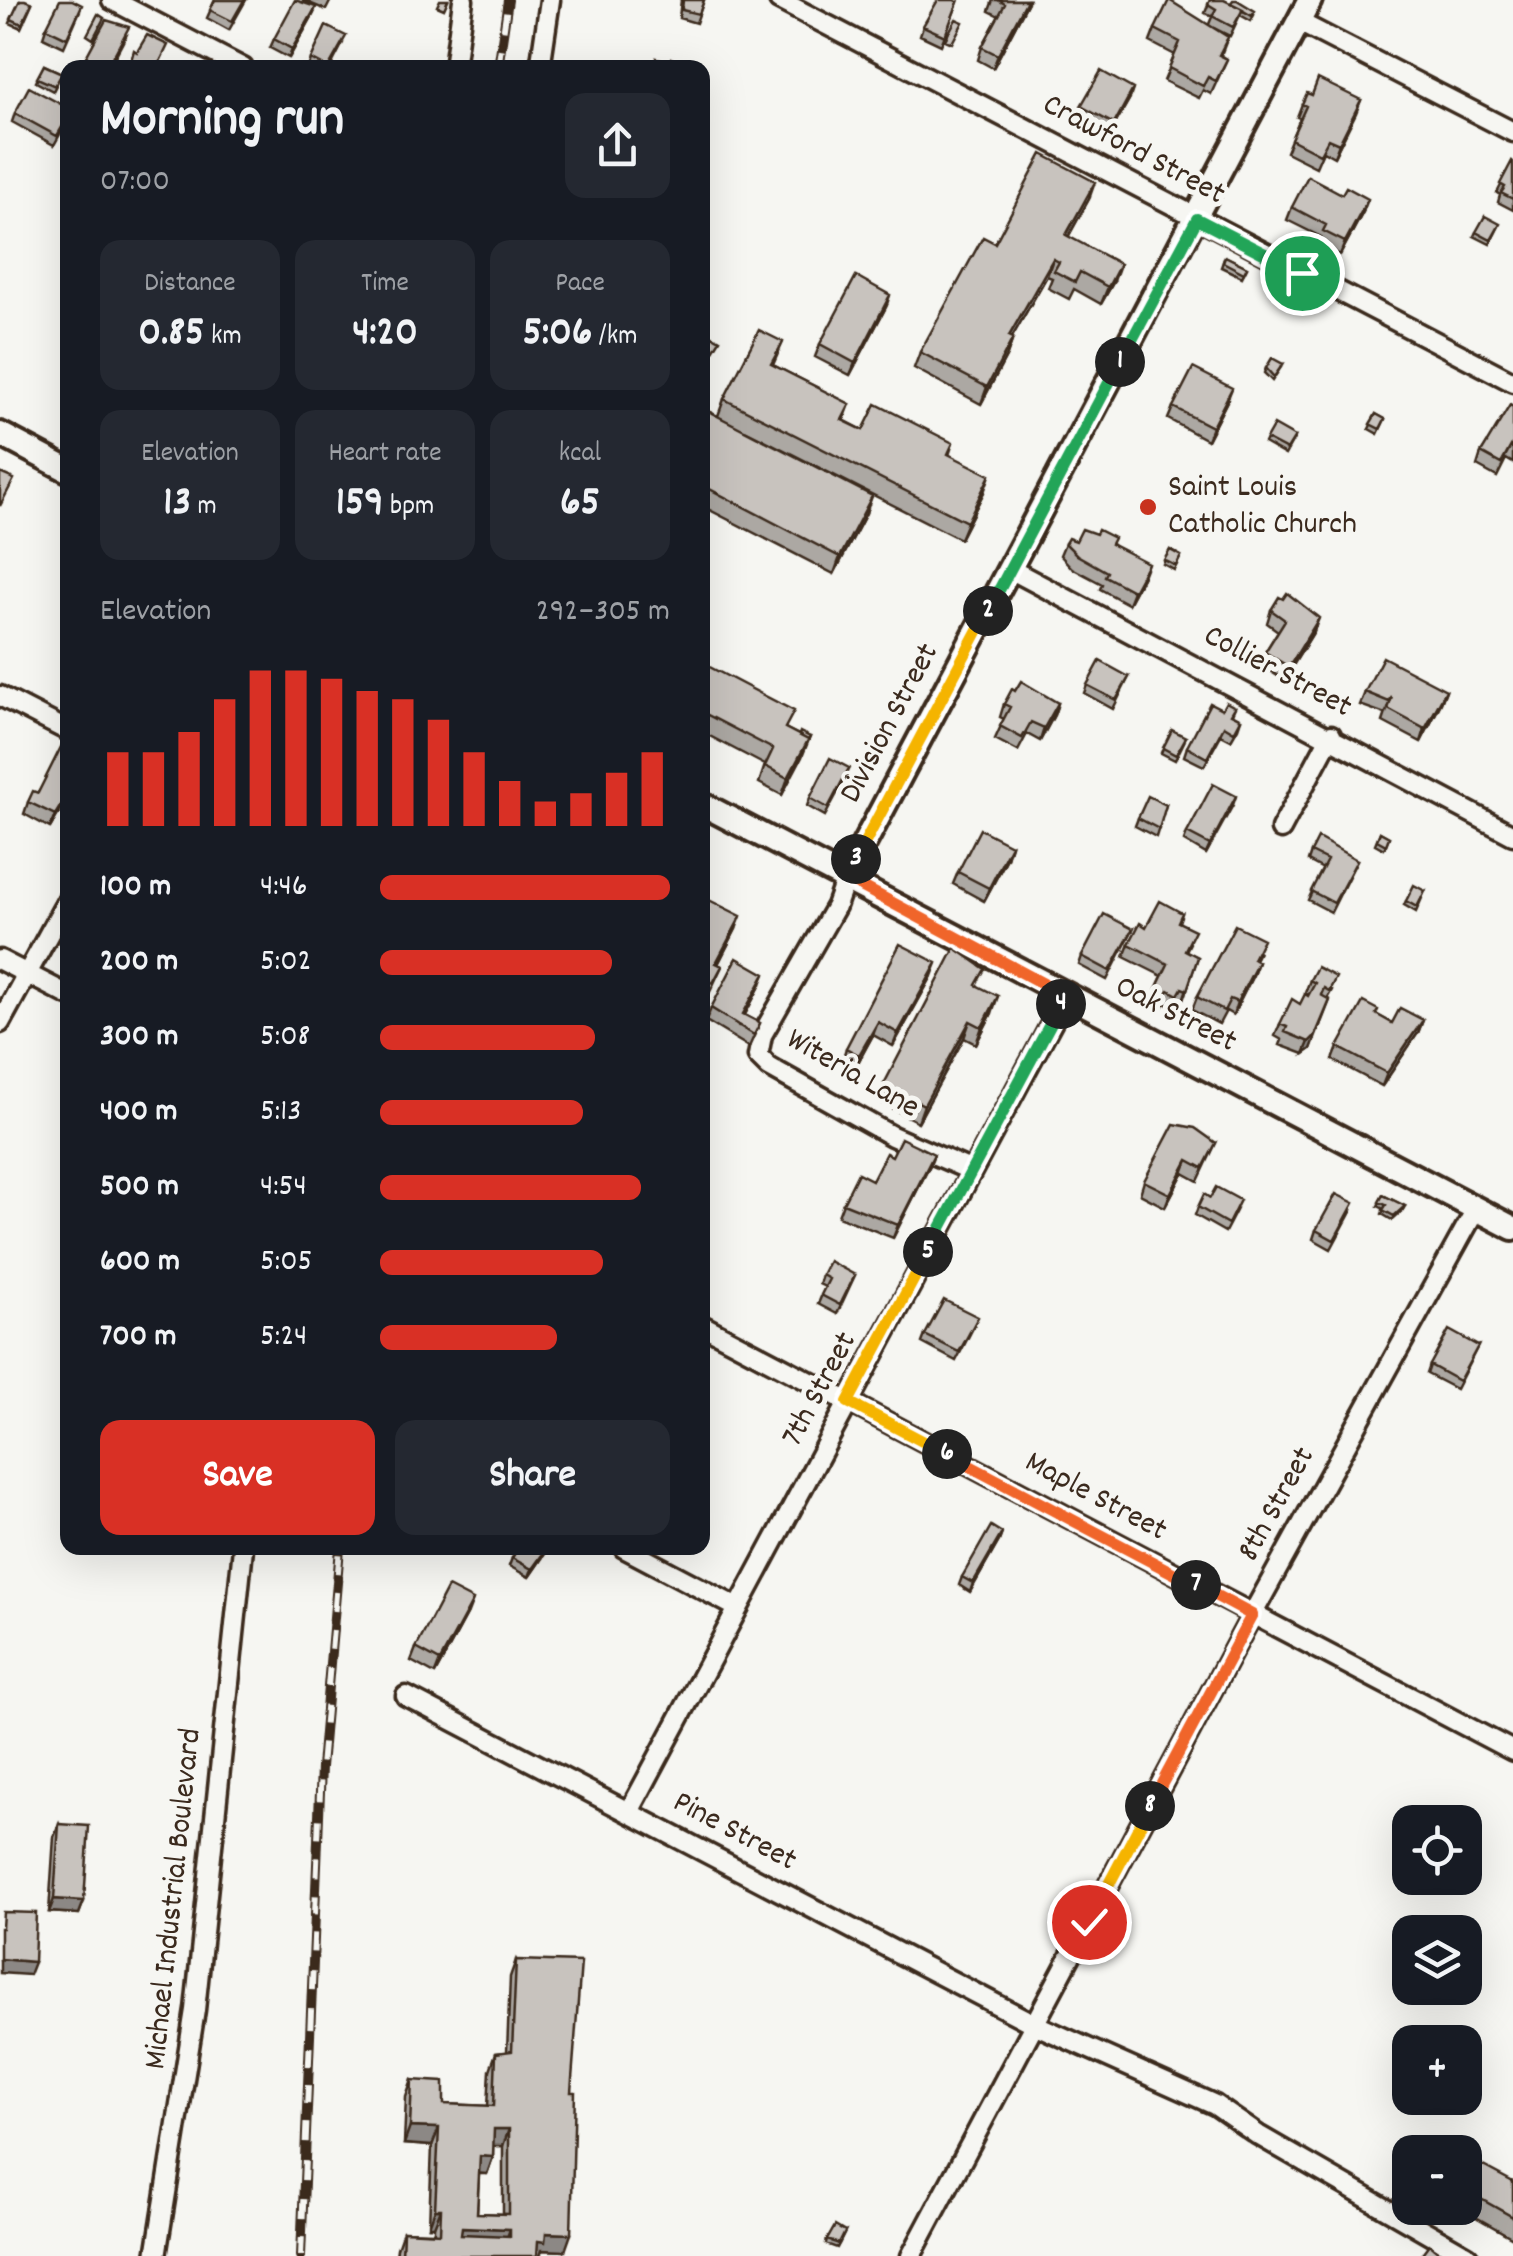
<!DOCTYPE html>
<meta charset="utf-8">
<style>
:root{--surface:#171b24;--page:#242831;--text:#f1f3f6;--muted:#9ea1a6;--accent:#d93025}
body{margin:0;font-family:Dekko,sans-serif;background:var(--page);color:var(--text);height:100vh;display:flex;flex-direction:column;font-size:38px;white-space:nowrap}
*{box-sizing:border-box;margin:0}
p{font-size:32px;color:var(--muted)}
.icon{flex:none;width:55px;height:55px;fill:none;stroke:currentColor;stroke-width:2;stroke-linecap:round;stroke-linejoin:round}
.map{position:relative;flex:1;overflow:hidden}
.side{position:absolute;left:60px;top:60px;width:650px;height:1495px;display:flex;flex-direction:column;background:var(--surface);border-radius:20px;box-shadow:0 10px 40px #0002}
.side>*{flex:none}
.controls{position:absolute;left:1392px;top:1805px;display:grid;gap:20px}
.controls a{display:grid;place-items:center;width:90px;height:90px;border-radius:20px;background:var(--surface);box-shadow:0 10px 40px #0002;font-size:50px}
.pin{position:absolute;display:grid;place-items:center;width:85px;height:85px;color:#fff;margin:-42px;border:5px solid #fff;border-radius:50%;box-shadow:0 2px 10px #0007}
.km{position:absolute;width:50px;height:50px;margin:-25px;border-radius:50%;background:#222;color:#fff;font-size:28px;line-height:50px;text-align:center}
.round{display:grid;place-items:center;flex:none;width:105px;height:105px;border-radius:20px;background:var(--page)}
.overview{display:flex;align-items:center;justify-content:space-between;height:170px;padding:0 40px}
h1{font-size:55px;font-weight:800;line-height:75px}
.figures{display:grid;grid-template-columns:repeat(3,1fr);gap:15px;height:170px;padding:10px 40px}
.figures div{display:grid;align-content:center;border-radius:20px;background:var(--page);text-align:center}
.figures b{font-size:42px;font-weight:800}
.figures small{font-size:28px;font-weight:400}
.figures p{font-size:28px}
.chart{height:280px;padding:20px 40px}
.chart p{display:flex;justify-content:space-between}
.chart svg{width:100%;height:180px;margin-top:10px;stroke:var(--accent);stroke-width:6}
.primary-button{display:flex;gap:20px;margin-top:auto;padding:20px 40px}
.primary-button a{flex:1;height:115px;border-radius:20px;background:var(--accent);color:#fff;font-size:40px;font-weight:800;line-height:115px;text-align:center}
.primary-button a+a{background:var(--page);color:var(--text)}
ul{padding:0 40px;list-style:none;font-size:32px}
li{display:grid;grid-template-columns:160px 120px 1fr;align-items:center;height:75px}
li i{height:25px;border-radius:12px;background:var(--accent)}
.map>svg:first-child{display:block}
</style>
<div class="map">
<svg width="1513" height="2256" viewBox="0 0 1513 2256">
<rect width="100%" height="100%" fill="#f6f6f2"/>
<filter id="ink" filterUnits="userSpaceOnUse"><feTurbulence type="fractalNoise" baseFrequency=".01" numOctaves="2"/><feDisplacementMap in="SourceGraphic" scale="20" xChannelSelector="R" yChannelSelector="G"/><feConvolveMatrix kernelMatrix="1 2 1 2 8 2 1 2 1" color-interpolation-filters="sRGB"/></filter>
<g filter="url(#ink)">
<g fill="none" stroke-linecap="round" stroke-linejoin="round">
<g stroke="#3b2a1e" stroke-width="25">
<path id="minor" d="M112 0 243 68
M779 0 1513 382
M1299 22 1513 132
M454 68 463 0
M540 68 550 0
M1010 569 1513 835
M0 696 68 731
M1281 829 1331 735
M846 878 836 906 762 1035 758 1056 769 1067 892 1136 972 1171
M0 960 68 995
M0 1023 68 899
M702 1325 1513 1751
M624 1548 738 1608
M406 1696 1034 2024 1215 2105 1258 2135 1468 2256
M629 1812 1066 996
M156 2256 195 2010 243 1548
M911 2256 1252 1615 1476 1209"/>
</g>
<g stroke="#3b2a1e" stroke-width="30">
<path id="major" d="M0 434 68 470
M702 804 1513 1228
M846 878 1310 0"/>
</g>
<use href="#minor" stroke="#f6f6f2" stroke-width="18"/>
<use href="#major" stroke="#f6f6f2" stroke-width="22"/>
<g stroke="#3b2a1e" stroke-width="10">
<path id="rail" d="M498 68 508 0
M301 2256 321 1767 340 1548"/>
</g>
<use href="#rail" stroke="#f6f6f2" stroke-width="6" stroke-dasharray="19" stroke-linecap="butt"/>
</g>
<path fill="#aca8a3" stroke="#3b2a1e" stroke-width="2.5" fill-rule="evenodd" d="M20 0 32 3 21 28 10 23Z
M215 0H246L229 30 207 18Z
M302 0H331L326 10Z
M681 0H704L696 23 679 18Z
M993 0H1029L993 68 978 60 982 47 999 16 989 11Z
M1210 0 1254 15 1251 21 1240 15 1230 36 1214 28 1228 37 1221 55 1227 59 1211 94 1203 90 1199 98 1164 81 1175 55 1150 42 1155 29 1209 24 1212 17 1205 13Z
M958 2 941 45 920 35 923 26Z
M79 13 64 47 43 37 46 28Z
M313 15 289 58 270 48 274 39Z
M126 36 109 68H87L83 65 86 57Z
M342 45 330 68H308L311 59Z
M44 65 62 73 53 91 36 82Z
M1312 95 1361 100 1334 157 1323 151 1316 167 1286 152 1300 118 1297 117 1302 104Z
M1130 98 1110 133 1078 115 1081 106Z
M68 108V120L54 145 12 122 15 113Z
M1513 162V210L1498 202 1500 195 1497 193Z
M1089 199 1068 237 1114 281 1101 304 1074 289 1069 299 1048 288 1052 278 1047 276 1012 337 1013 338 1007 355 981 404 914 368 920 352 995 243Z
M1292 207 1363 212 1340 255 1318 243 1321 237 1287 220Z
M1498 228 1490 244 1474 236 1476 232Z
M1225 256 1247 267 1242 277 1221 267Z
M886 307 850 375 815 357 820 344Z
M783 342 773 365 850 404 844 420 863 430 953 443 949 455 984 492 960 539 745 430 866 513 834 574 702 506V408L718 416 724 399Z
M1283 364 1272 381 1264 373 1266 368Z
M1227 401 1207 440 1168 419 1173 407Z
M1513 407V463L1506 459 1497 477 1477 466 1481 453Z
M1376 414 1385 419 1378 434 1369 429Z
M1295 437 1285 455 1264 443 1266 439Z
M1076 541 1112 544 1143 576 1128 604 1100 589 1102 584 1072 568 1060 555 1065 543Z
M1170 550 1181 556 1174 570 1163 564Z
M1271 610 1314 631 1284 680 1260 665 1265 652 1278 631 1267 623Z
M702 663 787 729 799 735 810 737 782 795 759 783 765 765 702 732Z
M1129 677 1113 709 1084 693 1087 685Z
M1446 690 1441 703 1421 742 1383 722 1387 710 1385 714 1360 705 1365 692Z
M1058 703 1054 715 1040 741 1027 734 1018 751 995 739 1004 719 1000 717 1004 704Z
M1235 707 1232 714 1241 719 1238 728 1231 740 1221 735 1204 766 1184 756 1187 747 1222 709Z
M1184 742 1175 760 1161 753 1163 748Z
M68 746V808L63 806 50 828 24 814 28 802 38 793Z
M846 777 825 816 807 806 810 798Z
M1236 796 1206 854 1184 841 1187 833Z
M1166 805 1156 837 1135 826 1138 818Z
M1380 832 1389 837 1384 849 1375 844Z
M1011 845 1007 858 984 901 953 884 958 872Z
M1311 852 1357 860 1331 912 1308 900 1323 869 1308 861Z
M1425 891 1416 912 1404 905 1406 901Z
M702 907 736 929 718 964 722 966 708 996 702 993Z
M1182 913 1179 922 1190 943 1186 951 1198 957 1182 1003 1177 1001 1174 1008 1164 1003 1162 1007 1151 1002 1162 976 1124 957 1129 944 1146 927Z
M1133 929 1107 980 1079 965 1082 956Z
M1259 952 1255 960 1258 962 1253 975 1233 1015 1226 1011 1219 1024 1192 1010 1197 997Z
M932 976 893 1046 873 1035 855 1068 842 1061 846 1048Z
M1310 980 1332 990 1327 999 1311 1049 1304 1054 1280 1045 1282 1040 1275 1036 1280 1024 1309 995 1305 993Z
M760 986 745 1015 760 1023 749 1047 706 1021 711 1008Z
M978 986 992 1013 976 1044 964 1038 918 1122 878 1101 884 1084Z
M1377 1015 1392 1023 1423 1020 1418 1033 1382 1086 1333 1060 1338 1047Z
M1216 1143 1198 1181 1183 1173 1165 1207 1140 1194 1144 1181Z
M892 1156 929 1167 893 1238 838 1216 843 1203 872 1180Z
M1383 1195 1405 1206 1403 1210 1392 1220 1382 1214 1384 1209 1378 1206Z
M1198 1207 1237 1209 1225 1232 1195 1215Z
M1351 1212 1331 1249 1313 1239 1316 1230Z
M822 1275H855L837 1314 818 1304 825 1287 819 1284Z
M974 1326 956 1361 922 1343 925 1335Z
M1478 1346 1456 1389 1427 1374 1430 1365Z
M1002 1533 999 1541 970 1592 959 1585 962 1577Z
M549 1548 529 1577 509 1566 512 1558Z
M468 1613 435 1674 411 1661 416 1648Z
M59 1824 84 1901 79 1914 49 1912 54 1837Z
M516 1960 571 2092 565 2251 542 2250 540 2256H396L397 2248 403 2231 434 2232V2226H429L432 2146 404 2144 406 2097 412 2080 444 2104 488 2106 490 2070 496 2053 507 2052 510 1977ZM493 2146H503V2214L477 2213 479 2174H487L493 2157Z
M1465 2173 1513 2182V2238L1460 2208H1465Z
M845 2232 837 2248 826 2244 827 2240Z"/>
<path fill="#8c8885" stroke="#3b2a1e" stroke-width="2.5" d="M1027 0H1029L993 68 998 55Z
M316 7 313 15 289 58 292 49Z
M1133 89 1130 98 1110 133 1114 124Z
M1361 100 1356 113 1334 157 1339 144Z
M1095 182 1089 199 1060 252 1066 235Z
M1368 199 1363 212 1340 255 1345 242Z
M1053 259 1047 276 1003 353 1009 336Z
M1120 264 1114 281 1101 304 1108 287Z
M890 295 886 307 850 375 855 363Z
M1013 338 1007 355 981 404 987 387Z
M1232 388 1227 401 1207 440 1212 427Z
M990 475 984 492 960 539 967 522Z
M872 496 866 513 834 574 840 557Z
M1148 563 1143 576 1128 604 1133 591Z
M1319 618 1314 631 1284 680 1289 667Z
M1446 690 1441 703 1421 742 1425 729Z
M1058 703 1054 715 1040 741 1044 728Z
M810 737 802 757 782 795 788 778Z
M68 794 63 806 50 828 55 815Z
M1236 796 1233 805 1206 854 1210 845Z
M1011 845 1007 858 984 901 989 888Z
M741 916 736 929 712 976 716 963Z
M1258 962 1253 975 1233 1015 1237 1002Z
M937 963 932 976 893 1046 898 1033Z
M765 974 760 986 738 1027 743 1014Z
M998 996 992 1013 976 1044 982 1027Z
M1330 1000 1311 1049 1304 1054 1309 1042Z
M1423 1020 1418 1033 1382 1086 1387 1073Z
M970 1021 964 1038 918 1122 924 1105Z
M878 1022 873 1035 855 1068 859 1055Z
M934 1154 929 1167 893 1238 898 1225Z
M1188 1160 1183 1173 1165 1207 1170 1194Z
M1002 1533 999 1541 970 1592 973 1583Z
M547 1548H549L529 1577 532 1569Z
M473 1600 468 1613 435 1674 440 1661Z
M54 1899 84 1901 79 1914 49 1912Z
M0 1959 34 1962 29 1975 0 1973Z
M410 2127 439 2128 432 2146 404 2144Z
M494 2129H509L503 2146H488Z
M480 2156 493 2157 487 2174 473 2173Z
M435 2209H441L434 2226H429Z
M462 2227 510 2229 504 2246 456 2244Z
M546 2233 571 2234 565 2251 542 2250 540 2256H533L538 2241Z"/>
<path fill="#c8c3be" stroke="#3b2a1e" stroke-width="2.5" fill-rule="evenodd" d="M20 0H25L32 3 22 24 11 19Z
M60 0H72L82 5 67 38 46 28Z
M215 0H244L232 21 210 10Z
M295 0 316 7 292 49 274 39Z
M440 0H448L444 9 437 6Z
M683 0H704L699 14 682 10Z
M938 0H954L958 2 945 36 923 26Z
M998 0H1027L998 55 982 47 1005 4Z
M1169 0 1228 37 1219 55 1227 59 1216 81 1208 77 1203 86 1169 68 1180 42 1155 29Z
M1210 0H1224L1243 9 1233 27 1212 16 1216 9 1208 4Z
M1233 0H1237L1255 11 1252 16 1242 10 1243 9 1231 3Z
M98 14 104 18 93 39 87 35Z
M956 19 963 22 952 43 945 40Z
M106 20 129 27 107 68 86 57Z
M326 26 346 36 328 68 311 59Z
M147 35 168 45 157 68H129L134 50 137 52Z
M656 58 670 61 671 58 684 65 683 68H654Z
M44 65 62 73 55 86 37 78Z
M1101 71 1133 89 1114 124 1081 106Z
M1318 79 1361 100 1339 144 1328 139 1320 154 1291 139 1306 106 1302 104 1307 93 1312 95Z
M29 87 68 108V117L57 136 15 113Z
M1042 154 1095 182 1066 235 1120 264 1108 287 1080 272 1075 282 1054 271 1059 262 1053 259 1009 336 1013 338 987 387 920 352 983 237 995 243Z
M1512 161 1513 162V199L1501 193 1505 187 1500 184Z
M1308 176 1342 194 1346 187 1368 199 1345 242 1323 231 1326 225 1292 207Z
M1485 216 1500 224 1491 240 1476 232Z
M1225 256 1247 267 1244 273 1223 262Z
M856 276 890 295 855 363 820 344Z
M759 330 783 342 771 364 850 404 842 420 863 430 876 404 953 443 948 454 990 475 967 522 724 399Z
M713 336 720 340 702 369V352Z
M1272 358 1283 364 1274 377 1266 368Z
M1193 368 1232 388 1212 427 1173 407Z
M1510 405 1513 407V448L1511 446 1501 464 1481 453Z
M702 408 872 496 840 557 702 485Z
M1376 414 1385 419 1380 429 1370 424Z
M1274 425 1295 437 1287 450 1266 439Z
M0 473 14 479 0 506Z
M1082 529 1096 534 1098 530 1114 538 1111 544 1148 563 1133 591 1105 576 1107 572 1077 555 1065 543 1068 538 1076 541Z
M1170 550 1181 556 1176 566 1164 560Z
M1287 593 1319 618 1289 667 1265 652 1285 620 1271 610 1279 597 1283 599Z
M1383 657 1446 690 1425 729 1388 709 1392 697 1389 702 1365 692Z
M1100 661 1129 677 1116 700 1087 685Z
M702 663 794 711 785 728 808 740 788 778 765 766 773 749 702 712Z
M1021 681 1058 703 1044 728 1031 722 1022 738 1000 726 1010 707 1004 704 1012 689 1015 691Z
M1226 702 1235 707 1231 714 1241 719 1234 732 1224 726 1207 758 1187 747 1210 703 1222 709Z
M1172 730 1186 737 1176 755 1163 748Z
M800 732 810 737 806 744 808 740 799 735Z
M63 743 68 746V794L55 815 28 802 33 791 38 793Z
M830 758 849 768 828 808 810 798Z
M1213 784 1236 796 1210 845 1187 833Z
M1148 796 1166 805 1159 829 1138 818Z
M980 829 1011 845 989 888 958 872Z
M1380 832 1389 837 1386 845 1377 840Z
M1318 838 1357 860 1334 903 1311 891 1327 860 1311 852Z
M1414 885 1425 891 1417 907 1406 901Z
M707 899 741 916 716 963 722 966 713 983 707 980 702 984V907Z
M1160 901 1182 913 1178 922 1195 930 1185 950 1198 957 1187 990 1182 988 1178 995 1169 990 1166 994 1156 989 1168 964 1129 944 1140 923 1146 927Z
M1104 914 1133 929 1110 971 1082 956Z
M1235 925 1263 939 1253 959 1258 962 1237 1002 1230 999 1224 1011 1197 997Z
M900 944 937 963 898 1033 878 1022 859 1055 846 1048Z
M955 948 985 969 976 985 998 996 982 1027 970 1021 924 1105 884 1084Z
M737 958 765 974 743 1014 760 1023 754 1035 711 1008Z
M1317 967 1336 977 1329 991 1324 988 1321 995 1330 1000 1315 1036 1309 1042 1285 1032 1287 1027 1280 1024 1292 999 1300 1004 1305 994 1308 996 1315 983 1310 980Z
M1363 1002 1378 1010 1376 1014 1392 1023 1400 1008 1423 1020 1387 1073 1338 1047Z
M1174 1124 1195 1128 1216 1143 1203 1168 1188 1160 1170 1194 1144 1181Z
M901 1138 934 1154 898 1225 843 1203 858 1173 872 1180 886 1153 892 1156Z
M1216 1187 1240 1200 1228 1224 1198 1207 1204 1194 1210 1198Z
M1336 1194 1354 1203 1334 1240 1316 1230Z
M1383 1195 1405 1206 1394 1216 1383 1210 1386 1205 1379 1202Z
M829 1261 855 1275 840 1305 821 1295 829 1279 822 1275Z
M944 1300 978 1317 959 1352 925 1335Z
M1449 1330 1478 1346 1459 1381 1430 1365Z
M991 1526 1002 1533 973 1583 962 1577Z
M518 1548H547L532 1569 512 1558Z
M448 1587 473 1600 440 1661 416 1648Z
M59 1824 89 1826 84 1901 54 1899Z
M3 1912 36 1913 34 1962 0 1959V1928H2Z
M516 1960 581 1962 571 2092H575L571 2234 546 2233 545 2242 538 2241 537 2256H402L403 2231 440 2233 441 2209H435L439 2128 410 2127 412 2080 444 2082V2104L494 2106 496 2053 512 2051ZM494 2129H509V2214L477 2213 480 2156 493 2157ZM462 2227 510 2229V2236L461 2234Z
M1472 2160 1513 2182V2217L1465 2190V2173Z
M835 2226 845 2232 839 2244 827 2240Z
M1429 2244 1444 2256H1420Z"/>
</g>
<g fill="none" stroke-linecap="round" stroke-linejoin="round" filter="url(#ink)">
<g stroke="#fff" stroke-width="20">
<path id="split-1" d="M1120 362 1197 219 1302 273"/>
</g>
<g stroke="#fff" stroke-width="20">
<path id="split-2" d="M988 611 1120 362"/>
</g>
<g stroke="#fff" stroke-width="20">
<path id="split-3" d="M856 859 988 611"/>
</g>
<g stroke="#fff" stroke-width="20">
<path id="split-4" d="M856 859 846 878 1066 996 1061 1004"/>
</g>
<g stroke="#fff" stroke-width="20">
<path id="split-5" d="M928 1252 1061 1004"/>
</g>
<g stroke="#fff" stroke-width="20">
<path id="split-6" d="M928 1252 848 1402 947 1454"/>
</g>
<g stroke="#fff" stroke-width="20">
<path id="split-7" d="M947 1454 1196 1585"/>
</g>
<g stroke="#fff" stroke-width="20">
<path id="split-8" d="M1150 1806 1252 1615 1196 1585"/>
</g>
<g stroke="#fff" stroke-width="20">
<path id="split-9" d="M1089 1922 1150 1806"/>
</g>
<use href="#split-1" stroke="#22a559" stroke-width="12"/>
<use href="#split-2" stroke="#22a559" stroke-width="12"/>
<use href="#split-3" stroke="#f5b400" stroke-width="12"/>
<use href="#split-4" stroke="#f0652b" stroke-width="12"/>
<use href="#split-5" stroke="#22a559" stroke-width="12"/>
<use href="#split-6" stroke="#f5b400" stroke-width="12"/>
<use href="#split-7" stroke="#f0652b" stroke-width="12"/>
<use href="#split-8" stroke="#f0652b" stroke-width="12"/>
<use href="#split-9" stroke="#f5b400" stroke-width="12"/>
</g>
<circle fill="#c8321e" stroke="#f6f6f2" stroke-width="4" cx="1148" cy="507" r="10"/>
<g text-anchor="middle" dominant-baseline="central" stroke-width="10" stroke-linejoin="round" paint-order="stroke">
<g font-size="32" fill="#3b2a1e" stroke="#f6f6f2">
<text transform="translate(1133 151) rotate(28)">Crawford Street</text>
<text transform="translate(1277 673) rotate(28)">Collier Street</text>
<text transform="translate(891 724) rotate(-62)">Division Street</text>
<text transform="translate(1175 1016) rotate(27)">Oak Street</text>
<text transform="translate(852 1075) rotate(30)">Witeria Lane</text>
<text transform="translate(821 1390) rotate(-62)">7th Street</text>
<text transform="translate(1095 1498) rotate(28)">Maple Street</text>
<text transform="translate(1278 1505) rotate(-61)">8th Street</text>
<text transform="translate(734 1833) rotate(28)">Pine Street</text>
<text transform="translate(175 1899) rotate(-84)">Michael Industrial Boulevard</text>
</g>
<g font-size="32" fill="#3b2a1e" stroke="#f6f6f2" text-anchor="start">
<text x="1168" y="489">Saint Louis<tspan x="1168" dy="37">Catholic Church</tspan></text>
</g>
</g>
</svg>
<div class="controls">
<a><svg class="icon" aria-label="locate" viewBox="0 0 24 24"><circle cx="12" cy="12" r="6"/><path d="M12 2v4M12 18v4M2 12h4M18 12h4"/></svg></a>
<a><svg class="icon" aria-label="layers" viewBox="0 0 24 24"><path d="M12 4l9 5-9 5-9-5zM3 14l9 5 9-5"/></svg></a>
<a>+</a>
<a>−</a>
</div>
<div class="pin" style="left:1302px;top:273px;background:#1e9e55"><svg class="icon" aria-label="arrive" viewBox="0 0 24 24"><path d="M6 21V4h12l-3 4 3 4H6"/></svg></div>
<div class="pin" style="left:1089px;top:1922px;background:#d93025"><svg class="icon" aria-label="check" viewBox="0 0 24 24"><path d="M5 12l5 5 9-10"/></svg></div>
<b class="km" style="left:1120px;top:362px">1</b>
<b class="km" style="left:988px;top:611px">2</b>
<b class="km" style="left:856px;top:859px">3</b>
<b class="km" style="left:1061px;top:1004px">4</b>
<b class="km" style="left:928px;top:1252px">5</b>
<b class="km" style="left:947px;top:1454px">6</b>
<b class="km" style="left:1196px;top:1585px">7</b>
<b class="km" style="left:1150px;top:1806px">8</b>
<section class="side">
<div class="overview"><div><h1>Morning run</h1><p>07:00</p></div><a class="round"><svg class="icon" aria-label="share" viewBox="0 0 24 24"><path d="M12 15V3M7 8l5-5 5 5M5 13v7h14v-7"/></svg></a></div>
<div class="figures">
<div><p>Distance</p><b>0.85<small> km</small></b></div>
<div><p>Time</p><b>4:20</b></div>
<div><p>Pace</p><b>5:06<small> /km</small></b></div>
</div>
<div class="figures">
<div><p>Elevation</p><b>13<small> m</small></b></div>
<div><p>Heart rate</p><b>159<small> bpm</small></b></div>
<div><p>kcal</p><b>65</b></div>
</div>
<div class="chart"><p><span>Elevation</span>292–305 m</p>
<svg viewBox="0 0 160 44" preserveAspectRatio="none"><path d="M5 44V26M15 44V26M25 44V21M35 44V13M45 44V6M55 44V6M65 44V8M75 44V11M85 44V13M95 44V18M105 44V26M115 44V33M125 44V38M135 44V36M145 44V31M155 44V26"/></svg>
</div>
<ul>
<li><b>100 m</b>4:46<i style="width:100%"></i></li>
<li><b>200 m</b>5:02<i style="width:80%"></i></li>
<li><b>300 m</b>5:08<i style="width:74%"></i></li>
<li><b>400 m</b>5:13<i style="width:70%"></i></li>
<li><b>500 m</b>4:54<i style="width:90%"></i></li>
<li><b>600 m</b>5:05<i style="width:77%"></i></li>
<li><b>700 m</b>5:24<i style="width:61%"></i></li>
</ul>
<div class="primary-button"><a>Save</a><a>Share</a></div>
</section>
</div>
